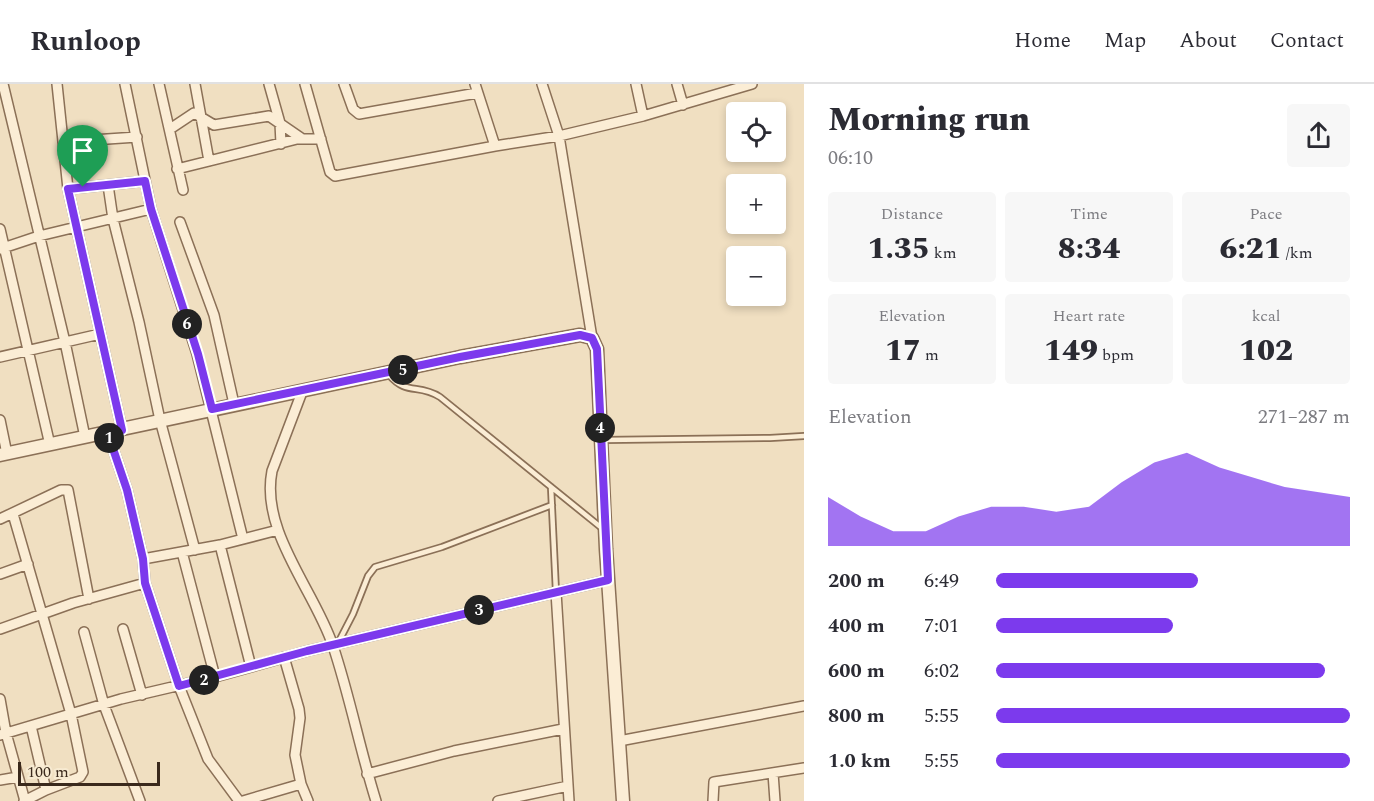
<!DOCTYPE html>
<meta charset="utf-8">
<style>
:root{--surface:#fff;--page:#f7f7f7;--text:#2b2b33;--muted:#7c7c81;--line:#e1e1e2;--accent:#7c3aed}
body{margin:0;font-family:Spectral,serif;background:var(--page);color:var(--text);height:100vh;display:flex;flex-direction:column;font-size:22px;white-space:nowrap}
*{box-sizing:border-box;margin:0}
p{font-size:20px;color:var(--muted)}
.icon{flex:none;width:33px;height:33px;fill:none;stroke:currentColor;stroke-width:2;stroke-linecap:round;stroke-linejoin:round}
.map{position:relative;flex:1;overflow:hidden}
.details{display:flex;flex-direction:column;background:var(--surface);width:570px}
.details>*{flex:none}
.buttons{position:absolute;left:726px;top:18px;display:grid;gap:12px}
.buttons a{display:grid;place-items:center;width:60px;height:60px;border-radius:6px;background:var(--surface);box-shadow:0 3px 9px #0003;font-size:30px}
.scale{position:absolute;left:18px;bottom:15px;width:142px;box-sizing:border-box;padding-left:6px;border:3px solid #3a291c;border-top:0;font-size:16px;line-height:21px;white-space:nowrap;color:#3a291c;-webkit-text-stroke:4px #f7ead1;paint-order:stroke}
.pin{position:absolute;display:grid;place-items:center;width:51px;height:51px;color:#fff;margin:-62px -26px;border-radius:50% 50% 50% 0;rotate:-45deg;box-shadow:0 0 6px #0007}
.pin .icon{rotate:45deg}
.km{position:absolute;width:30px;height:30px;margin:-15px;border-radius:50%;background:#222;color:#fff;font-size:16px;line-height:30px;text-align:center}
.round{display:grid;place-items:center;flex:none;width:63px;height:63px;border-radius:6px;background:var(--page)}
.summary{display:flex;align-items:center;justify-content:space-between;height:102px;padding:0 24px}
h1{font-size:33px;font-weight:800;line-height:45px}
.metrics{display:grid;grid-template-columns:repeat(3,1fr);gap:9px;height:102px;padding:6px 24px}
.metrics div{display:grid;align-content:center;border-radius:6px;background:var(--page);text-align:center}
.metrics b{font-size:30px;font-weight:800}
.metrics small{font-size:16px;font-weight:400}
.metrics p{font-size:16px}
.chart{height:168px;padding:12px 24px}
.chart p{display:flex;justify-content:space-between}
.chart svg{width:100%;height:108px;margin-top:6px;fill:var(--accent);opacity:.7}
ul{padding:0 24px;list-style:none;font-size:20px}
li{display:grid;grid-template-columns:96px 72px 1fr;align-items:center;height:45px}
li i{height:15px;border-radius:8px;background:var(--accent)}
header{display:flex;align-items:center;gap:36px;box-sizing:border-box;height:84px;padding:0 30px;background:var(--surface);border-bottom:2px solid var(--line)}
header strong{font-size:28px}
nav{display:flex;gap:33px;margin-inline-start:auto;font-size:21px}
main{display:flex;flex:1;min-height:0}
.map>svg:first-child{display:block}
</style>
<header>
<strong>Runloop</strong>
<nav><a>Home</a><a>Map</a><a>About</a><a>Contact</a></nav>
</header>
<main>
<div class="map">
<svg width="804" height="717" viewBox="0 0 804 717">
<rect width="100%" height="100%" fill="#f0dfc1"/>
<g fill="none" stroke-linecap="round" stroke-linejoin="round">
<g stroke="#8b7057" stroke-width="8">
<path id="service" d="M389 291C407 312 418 299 440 313L603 445
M604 356 770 354 804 352
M551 403 556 508
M338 559 353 530 368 492 375 483 442 463 552 421"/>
</g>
<g stroke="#8b7057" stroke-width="12">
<path id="minor" d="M3 0 65 258 85 353
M57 0 68 105 122 346
M125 0 151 125 197 270 243 455
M159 0 183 106
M195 0 209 77
M269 0 280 39 281 60
M305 0 330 88 335 92 495 62 559 52 643 32 752 0
M344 0 353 25 359 30 477 9
M475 0 495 62
M542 0 559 52 592 254
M636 0 643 32
M677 0 683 21
M170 45 194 29 214 41 269 32 301 54
M63 58 137 53
M177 85 297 55H321
M108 101 113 135 139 238 160 336 195 466
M68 105 145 97
M180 138 214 231 234 320
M0 145 50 361
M0 165 39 152 151 125
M0 273 100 250
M302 308 272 387C260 448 315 507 333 562 350 613 360 666 376 717
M0 336 7 370
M107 347 127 406 143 475 145 499 179 602 208 675 239 717
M13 430 71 630 83 688 80 693 46 706 24 717
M0 435 61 406H68L89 515
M220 461 251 583
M182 468 215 593
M143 475 220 461 278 446
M0 490 28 480
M556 508 569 717
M0 545 73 519 145 499
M123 545 142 611
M84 548 104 621 140 717
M284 573 299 625 300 634 295 671 301 700 308 717
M0 615 6 649 25 717
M31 642 46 706
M0 651 121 615 215 593 307 567 608 496
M619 657 804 622
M773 689 775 717
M367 690 454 667 563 645
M0 696 18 693
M243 717 301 700
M498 717 568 702
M713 717 714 698 804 684"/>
</g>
<g stroke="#8b7057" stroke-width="15">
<path id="tertiary" d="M0 371 460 273 580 251 592 254 597 265 606 465 623 717"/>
</g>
<use href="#service" stroke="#fbedd5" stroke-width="4.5"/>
<use href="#minor" stroke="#fbedd5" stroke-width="9"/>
<use href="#tertiary" stroke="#fbedd5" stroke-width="12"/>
</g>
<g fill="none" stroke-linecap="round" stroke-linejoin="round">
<g stroke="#fff" stroke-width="12">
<path id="route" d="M145 97 151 125 198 270 212 325 460 273 580 251 592 254 597 265 608 496 307 567 179 602 145 499 143 475 127 406 107 347 122 346 68 105Z"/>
</g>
<use href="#route" stroke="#7c3aed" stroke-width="8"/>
</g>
</svg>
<div class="buttons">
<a><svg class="icon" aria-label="locate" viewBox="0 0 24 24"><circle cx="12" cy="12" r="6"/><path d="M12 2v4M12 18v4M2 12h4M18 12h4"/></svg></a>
<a>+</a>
<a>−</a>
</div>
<div class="scale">100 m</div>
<div class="pin" style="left:83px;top:103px;background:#1e9e55"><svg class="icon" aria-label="arrive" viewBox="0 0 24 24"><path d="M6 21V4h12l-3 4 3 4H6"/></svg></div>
<b class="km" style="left:109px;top:354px">1</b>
<b class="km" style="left:204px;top:596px">2</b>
<b class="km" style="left:479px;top:526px">3</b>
<b class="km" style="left:600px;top:344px">4</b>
<b class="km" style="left:403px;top:286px">5</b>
<b class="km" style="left:187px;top:240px">6</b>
</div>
<section class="details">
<div class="summary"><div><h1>Morning run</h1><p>06:10</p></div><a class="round"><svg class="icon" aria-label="share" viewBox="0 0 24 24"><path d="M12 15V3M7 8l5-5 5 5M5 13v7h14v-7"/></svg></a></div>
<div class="metrics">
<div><p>Distance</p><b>1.35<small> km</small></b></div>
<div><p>Time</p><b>8:34</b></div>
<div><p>Pace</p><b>6:21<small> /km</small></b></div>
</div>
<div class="metrics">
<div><p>Elevation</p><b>17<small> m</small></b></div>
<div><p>Heart rate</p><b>149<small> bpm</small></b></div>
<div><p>kcal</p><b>102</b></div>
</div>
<div class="chart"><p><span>Elevation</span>271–287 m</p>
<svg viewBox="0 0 160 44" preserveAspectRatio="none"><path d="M0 44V24L10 32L20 38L30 38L40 32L50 28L60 28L70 30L80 28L90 18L100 10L110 6L120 12L130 16L140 20L150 22L160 24V44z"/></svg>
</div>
<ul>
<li><b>200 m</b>6:49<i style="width:57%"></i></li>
<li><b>400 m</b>7:01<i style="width:50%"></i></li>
<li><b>600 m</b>6:02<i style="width:93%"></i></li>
<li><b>800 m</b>5:55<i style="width:100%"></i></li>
<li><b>1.0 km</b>5:55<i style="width:100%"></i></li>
</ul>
</section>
</main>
